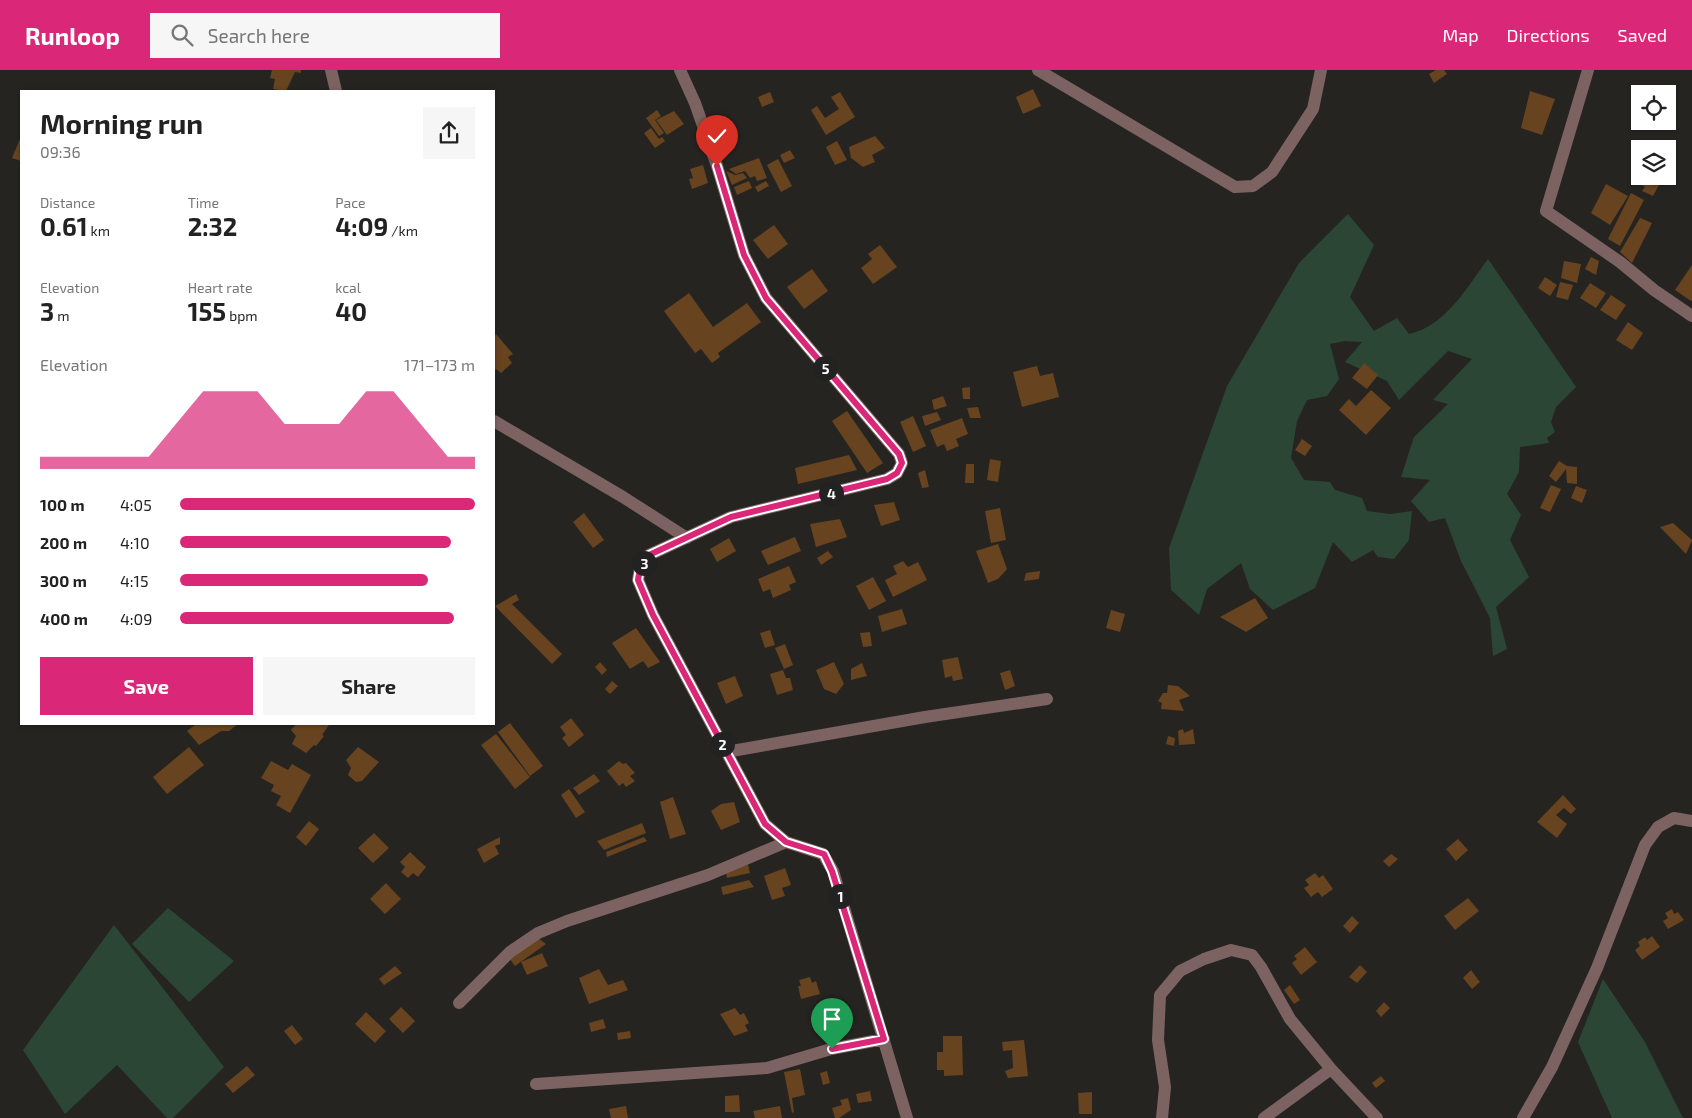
<!DOCTYPE html>
<meta charset="utf-8">
<style>
:root{--surface:#fff;--page:#f6f6f6;--text:#222;--muted:#767676;--accent:#db2777}
body{margin:0;font-family:"Exo 2",sans-serif;background:var(--page);color:var(--text);height:100vh;display:flex;flex-direction:column;font-size:19px;white-space:nowrap}
*{box-sizing:border-box;margin:0}
p{font-size:16px;color:var(--muted)}
.icon{flex:none;width:28px;height:28px;fill:none;stroke:currentColor;stroke-width:2;stroke-linecap:round;stroke-linejoin:round}
.map{position:relative;flex:1;overflow:hidden}
.panel{position:absolute;left:20px;top:20px;width:475px;height:635px;display:flex;flex-direction:column;background:var(--surface);border-radius:0px;box-shadow:0 1px 4px #0004}
.panel>*{flex:none}
.tools{position:absolute;left:1631px;top:15px;display:grid;gap:10px}
.tools a{display:grid;place-items:center;width:45px;height:45px;border-radius:0px;background:var(--surface);box-shadow:0 1px 4px #0004;font-size:25px}
.pin{position:absolute;display:grid;place-items:center;width:42px;height:42px;color:#fff;margin:-51px -21px;border-radius:50% 50% 50% 0;rotate:-45deg;box-shadow:0 0 5px #0007}
.pin .icon{rotate:45deg}
.km{position:absolute;width:25px;height:25px;margin:-12px;border-radius:50%;background:#222;color:#fff;font-size:14px;line-height:25px;text-align:center}
.round{display:grid;place-items:center;flex:none;width:52px;height:52px;border-radius:0px;background:var(--page)}
.head{display:flex;align-items:center;justify-content:space-between;height:85px;padding:0 20px}
h1{font-size:28px;font-weight:700;line-height:38px}
.stats{display:grid;grid-template-columns:repeat(3,1fr);gap:8px;height:85px;padding:5px 20px}
.stats div{display:grid;align-content:center}
.stats b{font-size:25px;font-weight:700}
.stats small{font-size:14px;font-weight:400}
.stats p{font-size:14px}
.chart{height:140px;padding:10px 20px}
.chart p{display:flex;justify-content:space-between}
.chart svg{width:100%;height:90px;margin-top:5px;fill:var(--accent);opacity:.7}
.cta{display:flex;gap:10px;margin-top:auto;padding:10px 20px}
.cta a{flex:1;height:58px;border-radius:0px;background:var(--accent);color:#fff;font-size:20px;font-weight:700;line-height:58px;text-align:center}
.cta a+a{background:var(--page);color:var(--text)}
ul{padding:0 20px;list-style:none;font-size:16px}
li{display:grid;grid-template-columns:80px 60px 1fr;align-items:center;height:38px}
li i{height:12px;border-radius:6px;background:var(--accent)}
header{display:flex;align-items:center;gap:30px;box-sizing:border-box;height:70px;padding:0 25px;background:var(--accent);color:#fff}
header strong{font-size:24px}
nav{display:flex;gap:28px;margin-inline-start:auto;font-size:18px}
.search{width:350px;height:45px;background:var(--page);display:flex;align-items:center;gap:12px;box-sizing:border-box;padding:0 18px;border-radius:0px;color:var(--muted);font-size:19px}
.map>svg:first-child{display:block}
</style>
<header>
<strong>Runloop</strong>
<div class="search"><svg class="icon" aria-label="search" viewBox="0 0 24 24"><circle cx="10" cy="10" r="6"/><path d="M15 15l6 6"/></svg>Search here</div>
<nav><a>Map</a><a>Directions</a><a>Saved</a></nav>
</header>
<div class="map">
<svg width="1692" height="1048" viewBox="0 0 1692 1048">
<rect width="100%" height="100%" fill="#262421"/>
<path fill="#2b4634" d="M1348 144 1374 175 1350 227 1374 261 1397 248 1409 264C1447 255 1466 218 1488 189L1576 317 1556 337 1551 352 1555 362 1547 368 1549 373 1520 377 1519 402 1507 424 1521 445 1510 470 1529 507 1496 537 1507 579 1493 586 1490 548 1461 491 1445 448 1429 452 1411 431 1430 410 1401 407 1414 367 1448 334 1433 330 1472 289 1448 281 1399 330 1387 311 1345 292 1362 272 1345 271 1330 274 1339 309 1327 326 1307 330 1297 351 1291 388 1304 410 1330 412 1335 420 1362 428 1367 441 1390 444 1412 441 1409 470 1394 489 1378 487 1373 480 1352 492 1333 472 1315 518 1273 540 1250 519 1241 493 1207 519 1199 545 1171 520 1169 478 1227 316 1299 193Z
M168 838 234 891 189 932 132 874Z
M114 855 224 997 173 1048H167L117 995 65 1044 23 980Z
M1603 909 1645 972 1683 1048H1612L1578 972Z"/>
<path fill="#67431f" d="M272 0H301V3L295 2 286 21 273 19 275 9 270 8Z
M1436 0H1444L1447 4 1434 13 1429 4Z
M1033 19 1041 36 1023 44 1016 27Z
M1530 21 1555 29 1542 65 1521 58Z
M770 22 774 32 762 37 758 27Z
M840 22 855 47 826 65 811 40 817 36 825 48 839 39 831 27Z
M657 40 661 46 655 50 664 63 659 66 646 48Z
M674 41 684 54 667 65 656 50Z
M651 58 659 69 662 67 665 71 655 78 644 63Z
M875 66 885 78 872 85 875 92 863 97 851 88 849 77Z
M20 69 21 70V91L12 88Z
M837 71 847 90 835 95 826 77Z
M790 80 795 88 784 93 780 85Z
M759 88 767 108 757 111 755 106 750 108 745 101 736 104 729 99Z
M778 89 792 116 781 122 767 95Z
M703 95 708 113 692 119 689 109 693 108 690 99Z
M726 101 735 105 743 103 747 108 732 115Z
M1640 103V106H1664L1653 126 1642 121 1645 117 1636 111Z
M749 111 752 118 737 125 734 117Z
M766 111 769 116 758 122 755 117Z
M1606 114 1628 126 1610 155 1591 143Z
M1631 123 1644 130 1620 176 1608 169Z
M1640 148 1652 153 1632 193 1620 182Z
M774 155 788 174 768 189 753 170Z
M880 175 897 197 873 214 861 198 872 189 868 184Z
M1591 187 1599 191 1596 205 1585 199Z
M1564 191 1581 194 1577 213 1561 208Z
M1692 195V230L1691 231 1675 220Z
M812 199 828 221 804 239 787 217Z
M1545 207 1557 215 1550 226 1538 218Z
M1560 212 1573 215 1568 230 1556 227Z
M1590 213 1606 223 1596 238 1580 228Z
M689 223 713 257 747 233 761 252 718 283 720 287 712 293 701 279 695 283 664 241Z
M1611 225 1626 235 1616 250 1600 240Z
M1628 252 1643 263 1632 280 1616 270Z
M496 264 513 284 508 287 512 293 501 303 496 299 494 302V267Z
M1364 293 1378 305 1367 319 1352 308Z
M1037 296 1040 306 1053 303 1059 327 1022 337 1013 302Z
M970 317V329H963L962 318Z
M1371 320 1391 338 1366 365 1339 340 1349 329 1356 336Z
M943 326 947 336 934 340 932 330Z
M978 337 981 348H970L967 338Z
M847 341 883 393 867 403 832 351Z
M937 342 941 350 925 356 922 346Z
M913 346 926 376 913 382 900 352Z
M962 348 968 364 956 369 959 376 947 381 944 374 937 377 930 360Z
M1302 369 1312 376 1305 386 1295 380Z
M849 385 857 400 798 414 795 398Z
M990 389 1001 391 998 412 987 410Z
M1559 391 1567 396 1577 397V414L1567 413 1566 399 1556 412 1549 406Z
M966 394H974V413H965Z
M925 400 929 417 922 418 918 403Z
M1551 415 1561 419 1550 442 1540 438Z
M1576 416 1587 420 1582 433 1571 428Z
M894 432 900 450 881 456 874 435Z
M1000 438 1006 470 991 473 985 441Z
M584 443 604 470 593 478 573 452Z
M840 449 847 467 816 477 810 454Z
M1673 453 1692 470 1686 484 1660 457Z
M795 467 801 481 768 495 761 481Z
M729 468 736 481 717 492 710 479Z
M998 474 1007 499 998 509 988 513 976 481Z
M828 481 833 487 821 495 817 488Z
M903 491 908 497 918 492 927 510 893 527 885 510 897 504 893 496Z
M789 496 796 512 789 515 791 520 773 528 770 519 763 522 758 509Z
M1040 501 1039 509 1024 511 1026 503Z
M873 507 886 531 869 540 856 516Z
M516 524 519 530 512 534 562 584 552 594 495 536Z
M1255 528 1268 548 1246 562 1220 547Z
M902 539 907 554 882 562 878 546Z
M1111 540 1125 544 1120 562 1106 558Z
M636 558 660 592 648 598 643 591 630 599 612 573Z
M770 560 775 575 765 578 760 563Z
M870 562 872 576 863 577 860 563Z
M785 574 793 595 784 599 775 578Z
M958 587 963 609 953 611 952 606 945 608 942 590Z
M600 592 607 600 602 605 595 597Z
M834 592 844 614 836 624 824 619 816 600Z
M862 593 867 606 851 610V599Z
M783 600 786 608H790L793 620 777 625 770 604Z
M1010 600 1015 616 1005 620 1000 603Z
M735 606 743 626 726 634 717 613Z
M612 611 618 616 610 624 605 619Z
M1168 615 1178 616 1190 626 1179 630 1184 641 1161 639 1162 633 1158 631 1163 623H1167Z
M571 648 584 665 569 677 562 668 566 665 560 657Z
M510 653 543 696 530 706 498 662Z
M196 654H238L229 661H221L199 675 187 661Z
M296 654H327L329 655 322 665 324 666 316 676 314 675 306 683 292 674 296 666 291 660Z
M1183 659 1184 663 1193 659 1195 674 1179 675 1178 661Z
M496 664 530 707 515 719 481 675Z
M1168 666 1175 668 1174 676 1166 674Z
M189 677 204 695 167 724 153 707Z
M358 677 379 692 362 711 356 712 348 705 351 698 346 690Z
M271 691 288 700 292 694 311 705 290 743 276 735 281 726 271 721 274 715 261 708Z
M619 691 623 694 626 693 635 703 630 706 635 711 626 717 623 713 619 716 607 701Z
M594 704 600 711 579 725 573 718Z
M569 719 585 742 576 748 561 725Z
M1563 725 1576 739 1571 744 1564 738 1556 745 1567 754 1557 768 1537 752Z
M673 727 686 764 670 769 660 732Z
M734 732 740 752 721 760 711 741 721 734Z
M309 751 319 759 306 776 296 767Z
M642 753 646 763 604 780 597 771Z
M374 763 389 778 373 793 358 778Z
M500 767V774L495 776 499 784 484 793 477 779Z
M644 767 647 771 607 787 606 782Z
M1458 769 1468 780 1456 791 1446 779Z
M410 782 426 797 418 807 413 803 408 808 401 802 405 797 400 792Z
M1391 784 1398 789 1389 797 1383 791Z
M748 794 750 803 727 808 725 799Z
M785 798 791 815 782 818 785 826 772 830 764 806Z
M1315 803 1319 808 1323 805 1333 819 1322 827 1318 822 1311 827 1304 818 1309 815 1305 810Z
M749 810 754 817 723 825 721 817Z
M386 813 401 829 385 844 370 829Z
M1468 828 1479 841 1455 860 1444 846Z
M1672 839 1674 844 1678 842 1684 850 1668 859 1663 851 1668 848 1665 843Z
M1352 846 1359 853 1350 863 1343 856Z
M1652 866 1660 877 1642 890 1635 880 1640 876 1638 872 1645 867 1647 870Z
M537 867 546 874 515 896 509 888Z
M1305 877 1317 892 1301 905 1292 893 1297 889 1294 886Z
M542 883 548 896 527 905 521 892Z
M1360 895 1367 902 1357 913 1349 907Z
M395 896 402 903 384 915 379 909Z
M599 899 608 915 623 910 628 920 589 934 579 908Z
M1471 900 1480 912 1472 919 1463 908Z
M810 907 812 913 816 911 820 924 801 929 798 916H801L799 910Z
M1290 915 1300 930 1294 934 1284 920Z
M1384 932 1390 938 1381 947 1376 941Z
M401 937 415 951 403 963 389 949Z
M735 938 740 945 744 943 749 953 745 955 748 961 734 966 720 944Z
M366 942 386 961 375 973 355 954Z
M603 949 606 958 591 962 589 953Z
M292 955 303 969 295 975 284 961Z
M630 961 631 968 618 970 617 963Z
M943 966H962L963 1005 944 1006V1000H937V982H943Z
M1024 970 1028 1006 1008 1008 1005 1001 1013 998 1012 980 1003 981 1002 972Z
M247 996 255 1005 233 1023 225 1014Z
M800 999 805 1025 792 1028 794 1042 792 1043 784 1002Z
M827 1001 830 1013 823 1015 820 1003Z
M1381 1006 1385 1011 1376 1018 1372 1013Z
M870 1021 872 1031 858 1033 856 1024Z
M1092 1022V1044H1079L1078 1023Z
M739 1025 740 1042H725V1026Z
M848 1028 851 1040 839 1048H835L832 1038 842 1035 840 1030Z
M626 1036 628 1048H611L609 1039Z
M780 1036 782 1048H755L753 1041Z"/>
<g fill="none" stroke-linecap="round" stroke-linejoin="round">
<path stroke="#7c6361" stroke-width="12" d="M331 0 336 21
M680 0 695 33 717 96 744 185 766 228 899 384 902 393 897 403 887 409 731 447 649 485 640 498 638 510 653 545 765 754 786 772 823 784 833 801 907 1048
M1038 0 1235 117 1253 116 1272 102 1313 39 1321 0
M1588 0 1546 141 1620 192 1654 220 1692 246
M494 351 623 427 687 468
M726 682 925 647 1047 629
M459 933 510 882 538 863 567 851 708 805 786 772
M536 1014 767 998 831 979 884 969
M1162 1048 1165 1017 1158 970 1160 925 1180 901 1204 889 1231 880 1252 885 1261 897 1290 949 1331 999 1377 1048
M1264 1048 1331 999
M1523 1048 1552 997 1597 898 1645 775 1658 757 1674 748 1692 751"/>
</g>
<g fill="none" stroke-linecap="round" stroke-linejoin="round">
<g stroke="#fff" stroke-width="10">
<path id="route" d="M717 96 744 185 766 228 899 384 902 393 897 403 887 409 731 447 649 485 640 498 638 510 653 545 765 754 786 772 824 784 832 801 884 969 832 979"/>
</g>
<use href="#route" stroke="#db2777" stroke-width="6"/>
</g>
</svg>
<div class="tools">
<a><svg class="icon" aria-label="locate" viewBox="0 0 24 24"><circle cx="12" cy="12" r="6"/><path d="M12 2v4M12 18v4M2 12h4M18 12h4"/></svg></a>
<a><svg class="icon" aria-label="layers" viewBox="0 0 24 24"><path d="M12 4l9 5-9 5-9-5zM3 14l9 5 9-5"/></svg></a>
</div>
<div class="pin" style="left:832px;top:979px;background:#1e9e55"><svg class="icon" aria-label="arrive" viewBox="0 0 24 24"><path d="M6 21V4h12l-3 4 3 4H6"/></svg></div>
<div class="pin" style="left:717px;top:96px;background:#d93025"><svg class="icon" aria-label="check" viewBox="0 0 24 24"><path d="M5 12l5 5 9-10"/></svg></div>
<b class="km" style="left:840px;top:826px">1</b>
<b class="km" style="left:722px;top:674px">2</b>
<b class="km" style="left:644px;top:493px">3</b>
<b class="km" style="left:831px;top:423px">4</b>
<b class="km" style="left:825px;top:298px">5</b>
<section class="panel">
<div class="head"><div><h1>Morning run</h1><p>09:36</p></div><a class="round"><svg class="icon" aria-label="share" viewBox="0 0 24 24"><path d="M12 15V3M7 8l5-5 5 5M5 13v7h14v-7"/></svg></a></div>
<div class="stats">
<div><p>Distance</p><b>0.61<small> km</small></b></div>
<div><p>Time</p><b>2:32</b></div>
<div><p>Pace</p><b>4:09<small> /km</small></b></div>
</div>
<div class="stats">
<div><p>Elevation</p><b>3<small> m</small></b></div>
<div><p>Heart rate</p><b>155<small> bpm</small></b></div>
<div><p>kcal</p><b>40</b></div>
</div>
<div class="chart"><p><span>Elevation</span>171–173 m</p>
<svg viewBox="0 0 160 44" preserveAspectRatio="none"><path d="M0 44V38L10 38L20 38L30 38L40 38L50 22L60 6L70 6L80 6L90 22L100 22L110 22L120 6L130 6L140 22L150 38L160 38V44z"/></svg>
</div>
<ul>
<li><b>100 m</b>4:05<i style="width:100%"></i></li>
<li><b>200 m</b>4:10<i style="width:92%"></i></li>
<li><b>300 m</b>4:15<i style="width:84%"></i></li>
<li><b>400 m</b>4:09<i style="width:93%"></i></li>
</ul>
<div class="cta"><a>Save</a><a>Share</a></div>
</section>
</div>
